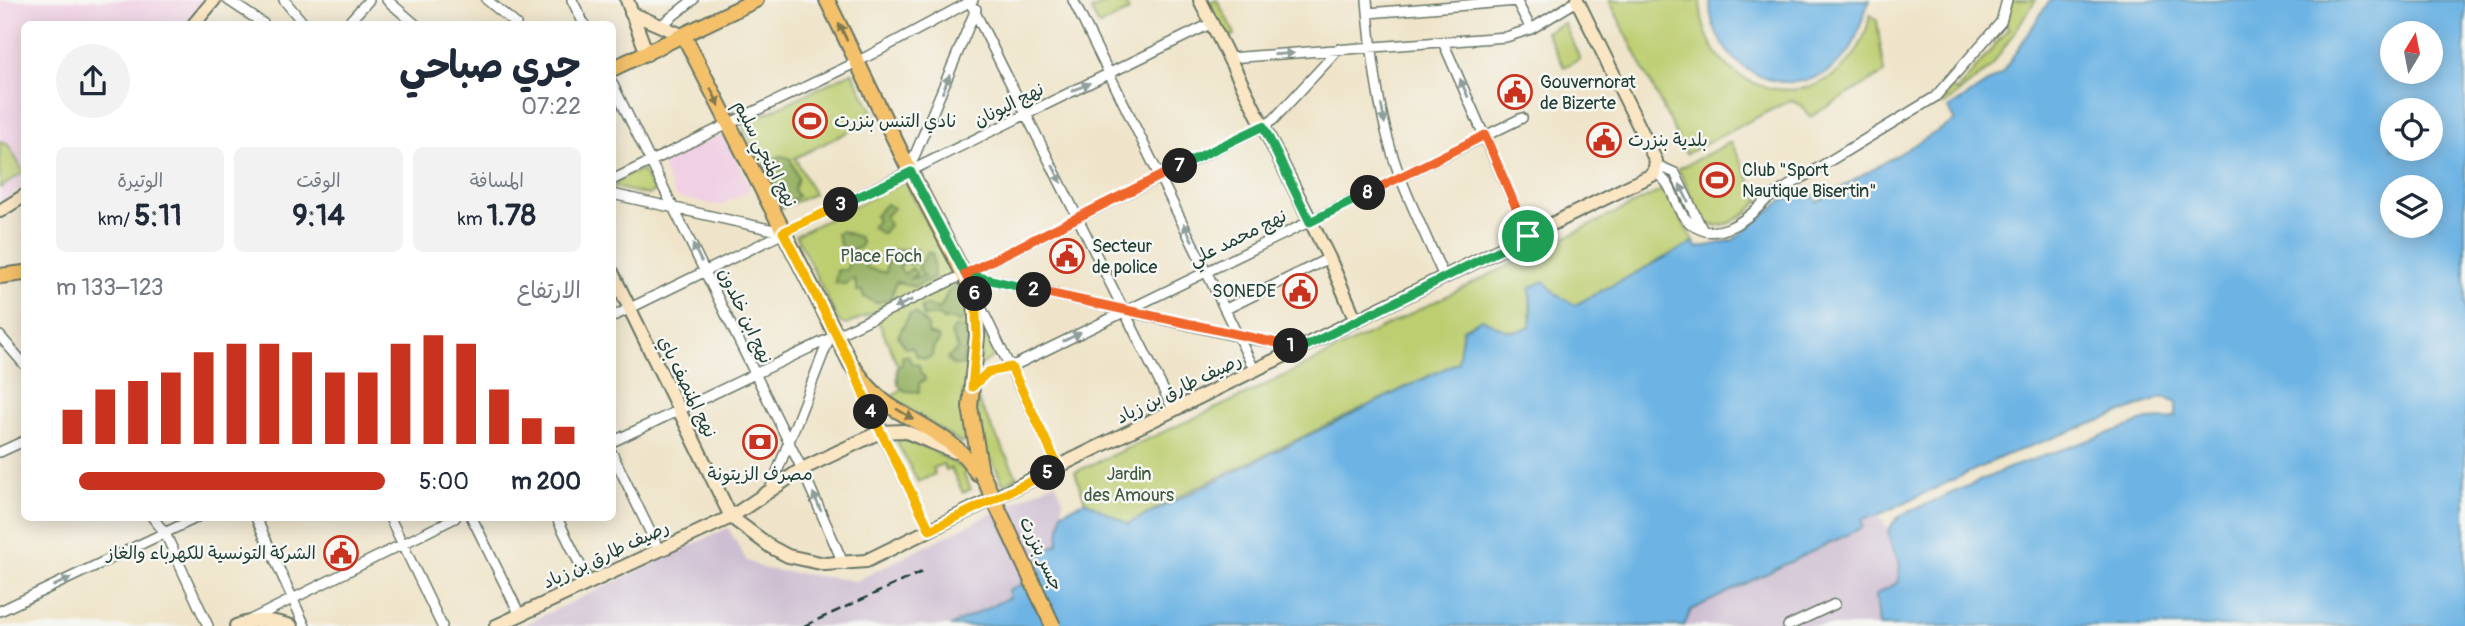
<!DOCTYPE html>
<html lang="ar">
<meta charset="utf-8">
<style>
:root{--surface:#fff;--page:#f2f2f3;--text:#1f2937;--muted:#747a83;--accent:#c8321e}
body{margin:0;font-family:Pangolin,"Playpen Sans Arabic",sans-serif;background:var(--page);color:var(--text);direction:rtl;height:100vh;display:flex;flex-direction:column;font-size:26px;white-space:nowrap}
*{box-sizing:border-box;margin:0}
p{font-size:23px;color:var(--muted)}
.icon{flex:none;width:38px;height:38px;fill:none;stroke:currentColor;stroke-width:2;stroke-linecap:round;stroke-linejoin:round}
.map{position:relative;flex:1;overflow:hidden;direction:ltr}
.drawer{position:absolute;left:21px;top:21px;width:595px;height:500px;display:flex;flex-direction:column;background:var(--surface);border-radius:10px;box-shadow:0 4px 18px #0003;direction:rtl}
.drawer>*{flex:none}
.needle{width:46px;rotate:10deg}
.fabs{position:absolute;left:2380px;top:21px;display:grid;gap:14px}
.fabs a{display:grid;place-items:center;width:63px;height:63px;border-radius:50%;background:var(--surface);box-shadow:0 4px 18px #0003;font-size:35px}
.pin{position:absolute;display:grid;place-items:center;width:60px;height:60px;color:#fff;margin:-30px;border:4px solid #fff;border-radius:50%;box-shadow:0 2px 7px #0007}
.km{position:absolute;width:35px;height:35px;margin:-18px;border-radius:50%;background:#222;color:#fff;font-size:19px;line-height:35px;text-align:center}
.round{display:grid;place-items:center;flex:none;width:74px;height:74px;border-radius:37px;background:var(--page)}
.headline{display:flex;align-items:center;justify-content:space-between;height:119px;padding:0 35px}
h1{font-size:38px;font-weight:700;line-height:52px}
.figures{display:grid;grid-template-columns:repeat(3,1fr);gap:10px;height:119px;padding:7px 35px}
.figures div{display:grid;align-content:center;border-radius:10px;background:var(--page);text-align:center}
.figures b{font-size:30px;font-weight:700}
.figures small{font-size:19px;font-weight:400}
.figures p{font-size:19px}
.chart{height:196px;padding:14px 35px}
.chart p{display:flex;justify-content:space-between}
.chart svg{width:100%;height:126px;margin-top:7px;stroke:var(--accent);stroke-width:6}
ul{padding:0 35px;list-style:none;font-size:23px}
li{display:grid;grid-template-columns:112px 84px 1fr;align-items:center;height:52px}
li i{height:18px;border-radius:9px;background:var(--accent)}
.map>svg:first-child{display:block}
</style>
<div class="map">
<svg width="2465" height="626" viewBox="0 0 2465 626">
<rect width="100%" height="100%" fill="#f6f6f2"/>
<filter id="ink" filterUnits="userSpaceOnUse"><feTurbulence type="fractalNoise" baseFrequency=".0143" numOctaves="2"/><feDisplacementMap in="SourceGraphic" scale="14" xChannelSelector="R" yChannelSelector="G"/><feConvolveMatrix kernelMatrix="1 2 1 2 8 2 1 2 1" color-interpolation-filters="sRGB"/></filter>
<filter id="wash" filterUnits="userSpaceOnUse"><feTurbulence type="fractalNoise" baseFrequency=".00686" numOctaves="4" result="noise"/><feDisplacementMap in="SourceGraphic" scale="28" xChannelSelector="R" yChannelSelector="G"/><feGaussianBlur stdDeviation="1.57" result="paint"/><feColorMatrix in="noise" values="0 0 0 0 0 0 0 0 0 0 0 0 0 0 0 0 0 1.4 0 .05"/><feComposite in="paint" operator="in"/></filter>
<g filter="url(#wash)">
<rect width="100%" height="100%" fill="#efe4c9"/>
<path fill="#f0d0e4" d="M0 0H203L185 24H24V187L0 203Z
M720 135 726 137 749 186 748 191 719 206 676 197 662 167 664 163Z"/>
<path fill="#cebed1" d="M1055 482 1063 499 1058 544 1040 575 1008 591 1010 596 950 626H521L728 528 747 561 765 569 856 581Z
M1878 515 1889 530 1888 538 1900 567 1897 583 1876 594 1879 626H1684L1690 610 1862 527V519Z"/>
<path fill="#bdce71" stroke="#6e8652" stroke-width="2" d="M1113 0H1124L1129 11 1099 26 1091 10Z
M1217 0 1235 34 1231 37C1220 29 1211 15 1211 1Z
M1609 0H1700C1704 109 1850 124 1870 15L1877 21 1884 73 1810 117 1801 105 1790 100 1686 154Z
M2012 0H2036L1991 67 1944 105 1941 101 1952 88 1957 91 2009 28 2005 24Z
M1564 23 1580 59 1564 67 1546 32Z
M852 72 876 118 795 158 814 194 782 208 743 128 744 124Z
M0 141 8 145 24 172 0 188Z
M1731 142 1760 200C1748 213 1722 235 1704 221L1678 169Z
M642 170 654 191 648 195 613 187 622 177Z
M905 181 971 309 962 408 967 441 961 443 891 397 907 385 874 312 846 325 839 322 796 235Z
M1664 189 1694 242 1575 305 1556 294 1544 281 1530 288V327C1512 337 1500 328 1482 319L1463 329 1458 362 1191 490 1128 524 1085 501 1075 472 1243 396Z
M983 331 995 355 980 366Z
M978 400 1017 477 1003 484 992 460H986L975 401Z
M900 439 930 449 965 470 964 475 971 489 963 493 951 468 946 470 943 464 933 468 935 474 918 482 897 442Z"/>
<path fill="#96b163" stroke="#5a774c" stroke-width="2" d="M781 156 790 158 798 178 794 191 798 196 789 203 778 196 764 169 767 162Z
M886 204 894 208 885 216 889 225 882 234 872 227 877 220 875 216Z
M841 231 859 237 862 243 859 248 843 254 837 234Z
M905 249 918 250 914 264 902 263 899 268 904 274 912 268 917 274 911 278 924 277 918 268 928 252 933 254 934 278 914 287 896 282 891 298 876 303 864 297 862 291H857L855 280 851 279 846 284 835 283 837 270H847L849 261 855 257 864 258 867 268 886 273 889 251Z
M956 287 967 294 973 315 969 320 964 317 960 323 953 319 943 320 938 315 924 317 921 307 926 305 940 309 948 292Z
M915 313 928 326V334L938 337 939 341 933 348 932 356 926 359 917 356 912 347 905 348 898 336 910 314Z
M956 326 971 332 962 365H952L947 358 958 349 951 334Z
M908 355 911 363 919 365 921 374 924 376 925 380 919 383V392L905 391 898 385 897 368 902 364V357Z"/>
<path fill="#6db4e4" stroke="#46788c" stroke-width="2" fill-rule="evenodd" d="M1710 0H1870C1859 22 1859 44 1840 62 1789 110 1708 66 1710 0Z
M2050 0H2465V626H1879L1876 594 1897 583C1898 578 1900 571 1900 566 1895 543 1876 536 1901 515L2009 468 2147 420 2169 419 2176 416V403L2164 397 2004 456 1878 515 1862 519 1863 527 1691 610 1684 626H950L1010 597 1008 591 1040 575 1037 568 1045 550 1058 544 1062 512 1085 501 1128 524 1458 362 1463 329 1482 319C1500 328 1511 337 1530 327L1532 312 1530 288 1544 281 1556 294 1575 305 1694 242 1698 248 1733 240 1780 202 1808 188 1817 202 1955 121 1948 109 2002 73ZM2392 33H2431V72H2392ZM2392 110H2431V149H2392ZM2392 187H2431V226H2392Z"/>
</g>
<g filter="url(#ink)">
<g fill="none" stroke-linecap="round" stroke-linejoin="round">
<g stroke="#687768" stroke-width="12">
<path id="street" d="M228 0 264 24
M284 0 304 24
M387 0 415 24
M487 0 516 24
M572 0 584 24
M969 0 1174 411
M1073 0 1255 371
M1367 0C1372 59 1379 123 1401 179 1414 212 1430 245 1444 277
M1516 0 1531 29
M1368 13 1517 1
M347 24 369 0
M660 26 693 0
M1443 42 1528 236
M1229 58 1506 37 1531 29 1577 1
M612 83 802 469 844 565
M1657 165 1675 173 1702 229
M909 169 976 9
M1655 173C1674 183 1672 202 1684 217 1711 249 1746 221 1767 199L1935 97 2001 22 2007 0
M612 180 857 62 973 0
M612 194 783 232
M965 274 1240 337 1299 347
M978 301 1059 468
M1226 309 1329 258
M612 317 1212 23
M0 336 24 364
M858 381 880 432 930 530
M973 385 988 372 1011 367 1522 118
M612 442 965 274 1263 126 1273 120 1339 49
M0 452 24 441
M612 453 659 550
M770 490 829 339
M153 518 165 533 208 626
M256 518 305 626
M390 518 442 626
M472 518 520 615
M557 518 589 583
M0 611 196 518
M250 620 455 518
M1788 626 1835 604"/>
</g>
<g stroke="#687768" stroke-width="16">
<path id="secondary" d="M627 0 647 54
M1200 0 1329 258 1356 321
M631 13 684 36
M194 24 214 0
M0 211 24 196
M612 272 731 517 771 547 788 556 825 564 866 561 1654 174 1656 161 1577 0
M236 626C256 618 271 620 291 626
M496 626 731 517 802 469 880 432 904 431 955 452"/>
</g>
<g stroke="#687768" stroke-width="18">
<path id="primary" d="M827 0 909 169 975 296 977 336 970 407 981 472
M684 36 851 364C862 379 872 393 887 404 917 424 959 440 977 473
M612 69 756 0
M0 276 24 273"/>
</g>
<use href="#street" stroke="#fff" stroke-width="9"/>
<use href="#secondary" stroke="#fbe6c4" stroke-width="12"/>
<use href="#primary" stroke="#f4c16b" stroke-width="14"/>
<path stroke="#1f3d34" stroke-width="2.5" stroke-dasharray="10 5" stroke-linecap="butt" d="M804 626 924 571"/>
<g stroke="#687768" stroke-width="18" stroke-linecap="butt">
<path id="primary-bridge" d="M981 472 1053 626"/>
</g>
<use href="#primary-bridge" stroke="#f4c16b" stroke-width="14"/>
</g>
<defs><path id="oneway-solid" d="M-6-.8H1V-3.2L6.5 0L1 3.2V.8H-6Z" transform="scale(1.75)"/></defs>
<g fill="#7f784d">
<use href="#oneway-solid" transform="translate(843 32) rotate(-115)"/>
<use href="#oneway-solid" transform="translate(715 97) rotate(63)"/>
<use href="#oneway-solid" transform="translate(905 414) rotate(31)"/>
</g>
<g fill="#8f9e9a">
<use href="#oneway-solid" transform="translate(1284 54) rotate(-4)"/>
<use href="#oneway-solid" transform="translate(946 84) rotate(-68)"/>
<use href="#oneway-solid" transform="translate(1081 87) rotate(-25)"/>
<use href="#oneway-solid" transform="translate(1464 88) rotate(-114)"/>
<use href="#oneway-solid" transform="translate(1383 114) rotate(80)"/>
<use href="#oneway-solid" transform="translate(1057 174) rotate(64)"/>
<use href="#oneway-solid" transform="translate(1684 193) rotate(-116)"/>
<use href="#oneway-solid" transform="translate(1188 232) rotate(-116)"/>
<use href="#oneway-solid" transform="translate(697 253) rotate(-116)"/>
<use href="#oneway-solid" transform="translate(903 304) rotate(154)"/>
<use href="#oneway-solid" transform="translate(1072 337) rotate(-26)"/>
<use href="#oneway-solid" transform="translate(817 502) rotate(-114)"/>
<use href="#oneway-solid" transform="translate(62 582) rotate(-25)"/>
</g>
</g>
<g fill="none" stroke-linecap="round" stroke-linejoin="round" filter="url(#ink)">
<g stroke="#fff" stroke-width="14">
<path id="split-1" d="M1291 346 1304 347 1528 236"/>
</g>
<g stroke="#fff" stroke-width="14">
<path id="split-2" d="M1034 290 1291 346"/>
</g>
<g stroke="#fff" stroke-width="14">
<path id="split-3" d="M841 205 911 172 965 274 1034 290"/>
</g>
<g stroke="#fff" stroke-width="14">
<path id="split-4" d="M841 205 783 232 851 364 871 412"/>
</g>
<g stroke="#fff" stroke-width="14">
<path id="split-5" d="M871 412 930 530 1048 473"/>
</g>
<g stroke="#fff" stroke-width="14">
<path id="split-6" d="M975 294 977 336 972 387 988 372 1011 367 1059 468 1048 473"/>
</g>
<g stroke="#fff" stroke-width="14">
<path id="split-7" d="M975 294 965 274 1180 166"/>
</g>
<g stroke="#fff" stroke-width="14">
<path id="split-8" d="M1180 166 1263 126 1310 222 1368 193"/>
</g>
<g stroke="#fff" stroke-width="14">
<path id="split-9" d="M1368 193 1485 135 1528 236"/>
</g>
<use href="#split-1" stroke="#22a559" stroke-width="9"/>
<use href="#split-2" stroke="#f0652b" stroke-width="9"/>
<use href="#split-3" stroke="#22a559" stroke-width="9"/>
<use href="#split-4" stroke="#f5b400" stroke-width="9"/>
<use href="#split-5" stroke="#f5b400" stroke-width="9"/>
<use href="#split-6" stroke="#f5b400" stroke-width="9"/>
<use href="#split-7" stroke="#f0652b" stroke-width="9"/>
<use href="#split-8" stroke="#22a559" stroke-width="9"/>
<use href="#split-9" stroke="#f0652b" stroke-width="9"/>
</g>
<defs>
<g id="civic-ring" transform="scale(1.75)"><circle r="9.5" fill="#f6f6f2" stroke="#c8321e" stroke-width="1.5"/><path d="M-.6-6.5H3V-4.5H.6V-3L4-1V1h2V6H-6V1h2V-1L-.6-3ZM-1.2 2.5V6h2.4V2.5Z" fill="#c8321e"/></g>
<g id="stadium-ring" transform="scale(1.75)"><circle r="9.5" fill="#f6f6f2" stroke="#c8321e" stroke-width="1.5"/><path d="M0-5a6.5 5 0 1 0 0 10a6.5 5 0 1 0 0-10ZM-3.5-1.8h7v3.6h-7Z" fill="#c8321e"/></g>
<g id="bank-ring" transform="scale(1.75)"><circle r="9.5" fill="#f6f6f2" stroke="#c8321e" stroke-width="1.5"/><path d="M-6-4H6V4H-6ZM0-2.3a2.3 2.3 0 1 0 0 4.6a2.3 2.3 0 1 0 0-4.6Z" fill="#c8321e"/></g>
</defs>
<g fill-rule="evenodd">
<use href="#civic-ring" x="1515" y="92"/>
<use href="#stadium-ring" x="810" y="121"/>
<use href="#civic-ring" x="1604" y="140"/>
<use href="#stadium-ring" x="1717" y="180"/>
<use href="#civic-ring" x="1067" y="256"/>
<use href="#civic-ring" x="1300" y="291"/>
<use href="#bank-ring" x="760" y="442"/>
<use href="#civic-ring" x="341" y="553"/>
</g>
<g text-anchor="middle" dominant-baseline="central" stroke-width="5" stroke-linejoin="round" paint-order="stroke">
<g font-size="18" fill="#1f3d34" stroke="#f6f6f2" text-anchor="start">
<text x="1540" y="82">Gouvernorat<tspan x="1540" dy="21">de Bizerte</tspan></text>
<text x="834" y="121">نادي التنس بنزرت</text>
<text x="1628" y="140">بلدية بنزرت</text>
<text x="1742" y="170">Club "Sport<tspan x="1742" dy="21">Nautique Bisertin"</tspan></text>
<text x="1092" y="246">Secteur<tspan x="1092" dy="21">de police</tspan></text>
<text x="1276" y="291" text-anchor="end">SONEDE</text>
<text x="760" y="474" text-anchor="middle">مصرف الزيتونة</text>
<text x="316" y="553" text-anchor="end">الشركة التونسية للكهرباء والغاز</text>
</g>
<g font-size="18" fill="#1f3d34" stroke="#f6f6f2">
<text transform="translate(1009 105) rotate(-27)">نهج اليونان</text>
<text transform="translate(765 154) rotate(63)">نهج المنجي سليم</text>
<text transform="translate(1238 238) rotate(-26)">نهج محمد علي</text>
<text transform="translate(745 316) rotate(65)">نهج ابن خلدون</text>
<text transform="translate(687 387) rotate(64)">نهج المنصف باي</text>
<text transform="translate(1179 389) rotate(-26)">رصيف طارق بن زياد</text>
<text transform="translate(1041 554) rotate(65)">جسر بنزرت</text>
<text transform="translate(606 555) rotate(-25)">رصيف طارق بن زياد</text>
</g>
<g font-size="18" fill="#3f5a40" stroke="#f6f6f2">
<text x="881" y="256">Place Foch</text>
<text x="1129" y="474">Jardin<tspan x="1129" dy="21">des Amours</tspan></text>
</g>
</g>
</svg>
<div class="fabs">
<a><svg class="needle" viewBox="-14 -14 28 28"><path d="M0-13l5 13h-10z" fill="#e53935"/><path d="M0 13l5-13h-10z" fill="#747a83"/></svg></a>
<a><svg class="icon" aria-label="locate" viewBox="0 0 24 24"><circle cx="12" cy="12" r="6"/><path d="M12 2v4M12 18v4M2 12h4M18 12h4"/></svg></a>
<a><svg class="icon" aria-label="layers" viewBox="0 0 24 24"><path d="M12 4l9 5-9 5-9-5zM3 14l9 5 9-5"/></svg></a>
</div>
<div class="pin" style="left:1528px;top:236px;background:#1e9e55"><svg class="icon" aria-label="arrive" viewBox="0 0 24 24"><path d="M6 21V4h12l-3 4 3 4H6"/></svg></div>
<b class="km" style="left:1291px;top:346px">1</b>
<b class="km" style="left:1034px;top:290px">2</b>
<b class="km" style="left:841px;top:205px">3</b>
<b class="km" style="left:871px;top:412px">4</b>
<b class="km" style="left:1048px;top:473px">5</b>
<b class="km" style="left:975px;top:294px">6</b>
<b class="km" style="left:1180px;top:166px">7</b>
<b class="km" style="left:1368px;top:193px">8</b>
<section class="drawer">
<div class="headline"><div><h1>جري صباحي</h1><p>07:22</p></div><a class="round"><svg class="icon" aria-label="share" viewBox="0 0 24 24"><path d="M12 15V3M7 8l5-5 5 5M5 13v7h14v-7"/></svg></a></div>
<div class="figures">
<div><p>المسافة</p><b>1.78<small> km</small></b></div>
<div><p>الوقت</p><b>9:14</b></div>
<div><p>الوتيرة</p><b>5:11<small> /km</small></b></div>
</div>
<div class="chart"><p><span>الارتفاع</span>123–133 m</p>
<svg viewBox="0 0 160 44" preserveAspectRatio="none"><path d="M5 44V32M15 44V25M25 44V22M35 44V19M45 44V12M55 44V9M65 44V9M75 44V12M85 44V19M95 44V19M105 44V9M115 44V6M125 44V9M135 44V25M145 44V35M155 44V38"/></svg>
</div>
<ul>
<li><b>200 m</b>5:00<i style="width:93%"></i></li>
</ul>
</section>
</div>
